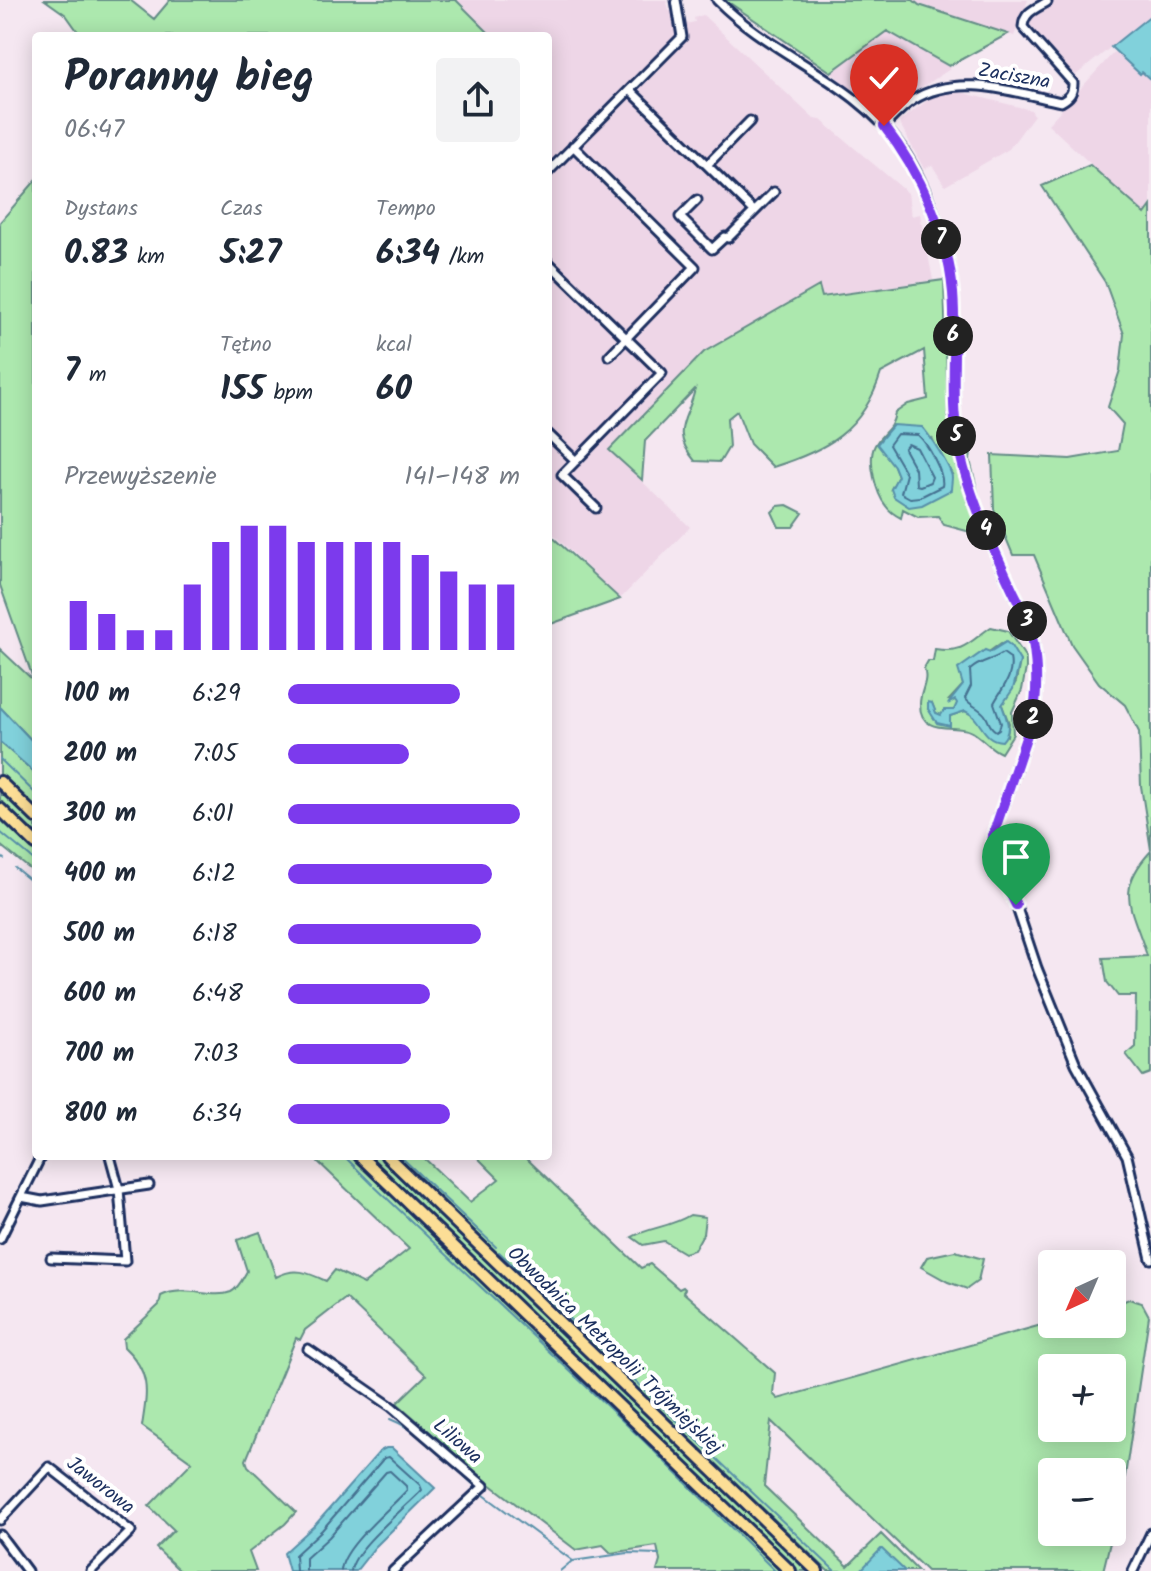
<!DOCTYPE html>
<html lang="pl">
<meta charset="utf-8">
<style>
:root{--surface:#fff;--page:#f2f2f3;--text:#1f2937;--muted:#747a83;--accent:#7c3aed}
body{margin:0;font-family:Kalam,sans-serif;background:var(--page);color:var(--text);height:100vh;display:flex;flex-direction:column;font-size:30px;white-space:nowrap}
*{box-sizing:border-box;margin:0}
p{font-size:26px;color:var(--muted)}
.icon{flex:none;width:44px;height:44px;fill:none;stroke:currentColor;stroke-width:2;stroke-linecap:round;stroke-linejoin:round}
.map{position:relative;flex:1;overflow:hidden}
.side{position:absolute;left:32px;top:32px;width:520px;height:1128px;display:flex;flex-direction:column;background:var(--surface);border-radius:8px;box-shadow:0 4px 20px #0003}
.side>*{flex:none}
.needle{width:52px;rotate:224deg}
.buttons{position:absolute;left:1038px;top:1250px;display:grid;gap:16px}
.buttons a{display:grid;place-items:center;width:88px;height:88px;border-radius:8px;background:var(--surface);box-shadow:0 4px 20px #0003;font-size:40px}
.pin{position:absolute;display:grid;place-items:center;width:68px;height:68px;color:#fff;margin:-82px -34px;border-radius:50% 50% 50% 0;rotate:-45deg;box-shadow:0 0 8px #0007}
.pin .icon{rotate:45deg}
.km{position:absolute;width:40px;height:40px;margin:-20px;border-radius:50%;background:#222;color:#fff;font-size:22px;line-height:40px;text-align:center}
.round{display:grid;place-items:center;flex:none;width:84px;height:84px;border-radius:8px;background:var(--page)}
.overview{display:flex;align-items:center;justify-content:space-between;height:136px;padding:0 32px}
h1{font-size:44px;font-weight:600;line-height:60px}
.figures{display:grid;grid-template-columns:repeat(3,1fr);gap:12px;height:136px;padding:8px 32px}
.figures div{display:grid;align-content:center}
.figures b{font-size:34px;font-weight:600}
.figures small{font-size:22px;font-weight:400}
.figures p{font-size:22px}
.chart{height:224px;padding:16px 32px}
.chart p{display:flex;justify-content:space-between}
.chart svg{width:100%;height:144px;margin-top:8px;stroke:var(--accent);stroke-width:6}
ul{padding:0 32px;list-style:none;font-size:26px}
li{display:grid;grid-template-columns:128px 96px 1fr;align-items:center;height:60px}
li i{height:20px;border-radius:10px;background:var(--accent)}
.map>svg:first-child{display:block}
</style>
<div class="map">
<svg width="1151" height="1571" viewBox="0 0 1151 1571">
<rect width="100%" height="100%" fill="#f5e7f1"/>
<filter id="ink" filterUnits="userSpaceOnUse"><feTurbulence type="fractalNoise" baseFrequency=".0125" numOctaves="2"/><feDisplacementMap in="SourceGraphic" scale="16" xChannelSelector="R" yChannelSelector="G"/><feConvolveMatrix kernelMatrix="1 2 1 2 8 2 1 2 1" color-interpolation-filters="sRGB"/></filter>
<g filter="url(#ink)">
<path fill="#eed6e7" d="M457 0H666L669 10 686 24 695 22 694 18 703 15 814 119 821 120 908 193 911 216 920 214 933 280 822 297 819 286 704 352 609 450 690 527 620 599 548 529V36H493Z
M908 0H1028L1014 36Z
M1052 0H1151V15L1076 75 1063 68 1027 29 1026 21 1037 11 1053 3Z
M887 31 949 66 950 69 886 111H876L831 72Z
M1115 51 1140 74 1142 72 1151 80V206L1145 215 1048 124Z
M952 90 1031 110 1034 115 1009 149 945 186 932 165 924 169 899 122 929 99Z"/>
<path fill="#ace8ae" stroke="#648c86" stroke-width="2" fill-rule="evenodd" d="M45 0H130L154 19 170 0H456L492 36H81L66 15Z
M713 0H913L919 5 1008 34 949 66 887 31 831 72 731 4Z
M1090 165 1145 214 1151 206V850L1141 786 1139 732 1125 705 1099 683 1072 645 1034 555H1013L994 509 992 455 1070 459 1118 451 1123 424 1108 407 1120 370 1124 334 1105 282 1042 186Z
M36 180V745L0 707V649L34 681 0 585V222Z
M944 280 948 418 967 430 972 444 970 460 979 497 974 533 944 525 938 516 918 517 903 509 901 518C895 515 890 512 886 506 876 494 867 460 875 445 883 431 892 431 895 413L908 404 928 399 924 350 881 373C863 431 827 450 773 467L750 444 737 411 727 419 729 447 720 462 695 461C669 430 688 421 695 389L645 441 642 480 609 450 704 352 819 286 822 297ZM932 438 939 453 952 474 891 489 898 476 894 466Z
M787 505 803 513 793 527H779L772 512 778 506Z
M548 533 620 599 548 625Z
M991 627 1008 631 1026 658V668L1022 690 1012 712 1013 734 1001 753C988 748 982 736 970 731 954 724 920 736 920 704 920 690 929 682 924 668L928 661H933L935 649C964 654 970 641 991 627ZM1001 643 1020 661 1016 682 1002 705 1009 723 1007 736 965 711 950 716 948 721 928 709 932 703 936 713 941 715 954 710 958 703 956 700H949L963 685 960 673Z
M0 742 36 774V808L0 774Z
M0 788 36 822V838L0 803Z
M0 817 36 851V874L0 845Z
M1151 851V1073L1143 1076 1126 1054 1135 1046 1136 996H1118L1107 982 1103 958 1147 956C1133 909 1113 892 1151 851Z
M312 1156H351L783 1571H657L660 1561 657 1546 611 1553 603 1545 576 1550 486 1481 397 1403 426 1375 346 1298 305 1330 300 1340 296 1338 246 1460 248 1466 296 1512 285 1524 249 1552 256 1571H180L156 1548 174 1530 149 1506 192 1462 142 1426C147 1393 152 1373 124 1347L123 1339 159 1305 161 1296C185 1284 212 1300 231 1292 239 1288 243 1278 247 1271L237 1240 260 1232 276 1277C295 1267 307 1272 326 1281L335 1270 364 1284 409 1249Z
M366 1156H381L813 1571H797Z
M396 1156H422L470 1202 499 1179 476 1156H524L641 1268 650 1264 679 1289 683 1287 685 1289 683 1292 775 1373 773 1394 778 1399 1052 1322 1112 1324V1306L1129 1299 1142 1303 1149 1316 1123 1490 1103 1571H927L771 1421 764 1486 848 1566 881 1534 918 1571H828ZM1052 1368H1112V1428H1052ZM1052 1472H1112V1532H1052Z
M690 1215 705 1217 703 1234 694 1250 684 1253 664 1241 643 1245 632 1237C650 1227 671 1227 690 1215Z
M955 1251 983 1259 978 1281 967 1289 948 1282 921 1267 927 1257Z"/>
<path fill="#81d1db" stroke="#5890a9" stroke-width="2" d="M1151 15V80L1142 72 1140 74 1111 47Z
M893 425 922 427C929 434 951 468 952 477 952 481 951 486 951 490L922 505 909 507 894 497 891 489 898 476 894 466 877 444Z
M1006 642 1011 646 1020 661 1013 689 1002 705C1006 718 1013 729 1002 741 981 740 982 718 965 711L950 716V726L937 723 928 709V702L932 703 936 713 941 715 944 710H954L957 703 955 700 948 704 963 685 958 669 985 650 990 652Z
M0 707 36 745V774L0 742Z
M386 1448H392L435 1488 375 1547 356 1571H289L284 1553 316 1524 380 1451Z
M881 1549H882L905 1571H860Z"/>
<g fill="none" stroke-linecap="round" stroke-linejoin="round">
<path stroke="#447090" stroke-width="2" d="M897 434 918 435C927 443 945 474 942 486L920 497 910 498 901 493 906 474 889 445Z
M908 444 917 448 932 477 930 482 920 486 916 485 915 469 904 449Z
M1003 653 1010 658C1014 677 1002 688 994 703L1001 723 999 729 996 731C988 726 990 722 985 715 979 707 969 705 965 698L971 686 970 670C981 660 991 661 1003 653Z
M296 1571 295 1555 322 1530 384 1458 389 1457 420 1485 422 1490C405 1508 353 1549 351 1571
M306 1571V1558L329 1537 386 1472 390 1471 406 1486 407 1490C390 1509 342 1547 341 1571"/>
<path stroke="#5890a9" stroke-width="2" d="M0 759 36 794
M0 832 35 861
M0 856 4 859
M15 868 36 885
M344 1156 373 1185
M400 1156 496 1247
M375 1187 645 1442 775 1571
M499 1252 835 1571
M390 1419C423 1432 450 1464 476 1487
M484 1495 573 1561 628 1553 659 1554
M560 1571 572 1561"/>
<g stroke="#1b2f5e" stroke-width="13">
<path id="minor" d="M717 0C772 56 856 81 901 147 927 185 951 250 953 295 957 355 947 412 964 470 975 509 993 546 1009 583 1017 599 1028 616 1031 633 1037 660 1038 691 1033 717L993 835 991 848 994 859 1016 905 1037 968 1076 1064 1127 1156 1151 1259
M630 90 754 211
M884 126C893 117 902 107 913 100 958 72 1013 92 1061 102 1070 97 1073 93 1073 83L1023 27C1024 12 1035 9 1047 2
M573 146 695 267 609 356
M707 165 750 121
M548 172 682 37 676 0
M697 200 680 217 712 249 725 237 728 238 774 192
M548 262 662 373 562 475 596 508
M548 434 576 461
M21 1197 42 1201 149 1185
M0 1239 41 1156
M51 1258 125 1261 119 1189 110 1156
M308 1349 392 1407 484 1486 393 1571
M0 1520 49 1467 131 1531 91 1571
M0 1535 27 1571
M1133 1571 1151 1533"/>
</g>
<g stroke="#1b2f5e" stroke-width="16">
<path id="highway" d="M0 782 36 817
M0 809 36 844
M360 1156 790 1571
M387 1156 817 1571"/>
</g>
<use href="#minor" stroke="#fff" stroke-width="7"/>
<use href="#highway" stroke="#fcde96" stroke-width="10"/>
</g>
</g>
<g fill="none" stroke-linecap="round" stroke-linejoin="round" filter="url(#ink)">
<g stroke="#fff" stroke-width="16">
<path id="route" d="M884 126C920 172 948 234 953 293 958 355 946 407 964 469 975 508 992 545 1009 582 1016 598 1027 616 1031 632 1037 659 1038 691 1033 717L993 835 991 848 994 859 1016 905"/>
</g>
<use href="#route" stroke="#7c3aed" stroke-width="10"/>
</g>
<g text-anchor="middle" dominant-baseline="central" stroke-width="8" stroke-linejoin="round" paint-order="stroke">
<g font-size="20" fill="#1b2f5e" stroke="#fff">
<text transform="translate(1014 77) rotate(10)">Zaciszna</text>
<text transform="translate(614 1351) rotate(44)">Obwodnica Metropolii Trójmiejskiej</text>
<text transform="translate(457 1442) rotate(41)">Liliowa</text>
<text transform="translate(100 1486) rotate(38)">Jaworowa</text>
</g>
</g>
</svg>
<div class="buttons">
<a><svg class="needle" viewBox="-14 -14 28 28"><path d="M0-13l5 13h-10z" fill="#e53935"/><path d="M0 13l5-13h-10z" fill="#747a83"/></svg></a>
<a>+</a>
<a>−</a>
</div>
<div class="pin" style="left:1016px;top:905px;background:#1e9e55"><svg class="icon" aria-label="arrive" viewBox="0 0 24 24"><path d="M6 21V4h12l-3 4 3 4H6"/></svg></div>
<div class="pin" style="left:884px;top:126px;background:#d93025"><svg class="icon" aria-label="check" viewBox="0 0 24 24"><path d="M5 12l5 5 9-10"/></svg></div>
<b class="km" style="left:1033px;top:719px">2</b>
<b class="km" style="left:1027px;top:621px">3</b>
<b class="km" style="left:986px;top:530px">4</b>
<b class="km" style="left:956px;top:436px">5</b>
<b class="km" style="left:953px;top:336px">6</b>
<b class="km" style="left:941px;top:239px">7</b>
<section class="side">
<div class="overview"><div><h1>Poranny bieg</h1><p>06:47</p></div><a class="round"><svg class="icon" aria-label="share" viewBox="0 0 24 24"><path d="M12 15V3M7 8l5-5 5 5M5 13v7h14v-7"/></svg></a></div>
<div class="figures">
<div><p>Dystans</p><b>0.83<small> km</small></b></div>
<div><p>Czas</p><b>5:27</b></div>
<div><p>Tempo</p><b>6:34<small> /km</small></b></div>
</div>
<div class="figures">
<div><b>7<small> m</small></b></div>
<div><p>Tętno</p><b>155<small> bpm</small></b></div>
<div><p>kcal</p><b>60</b></div>
</div>
<div class="chart"><p><span>Przewyższenie</span>141–148 m</p>
<svg viewBox="0 0 160 44" preserveAspectRatio="none"><path d="M5 44V29M15 44V33M25 44V38M35 44V38M45 44V24M55 44V11M65 44V6M75 44V6M85 44V11M95 44V11M105 44V11M115 44V11M125 44V15M135 44V20M145 44V24M155 44V24"/></svg>
</div>
<ul>
<li><b>100 m</b>6:29<i style="width:74%"></i></li>
<li><b>200 m</b>7:05<i style="width:52%"></i></li>
<li><b>300 m</b>6:01<i style="width:100%"></i></li>
<li><b>400 m</b>6:12<i style="width:88%"></i></li>
<li><b>500 m</b>6:18<i style="width:83%"></i></li>
<li><b>600 m</b>6:48<i style="width:61%"></i></li>
<li><b>700 m</b>7:03<i style="width:53%"></i></li>
<li><b>800 m</b>6:34<i style="width:70%"></i></li>
</ul>
</section>
</div>
